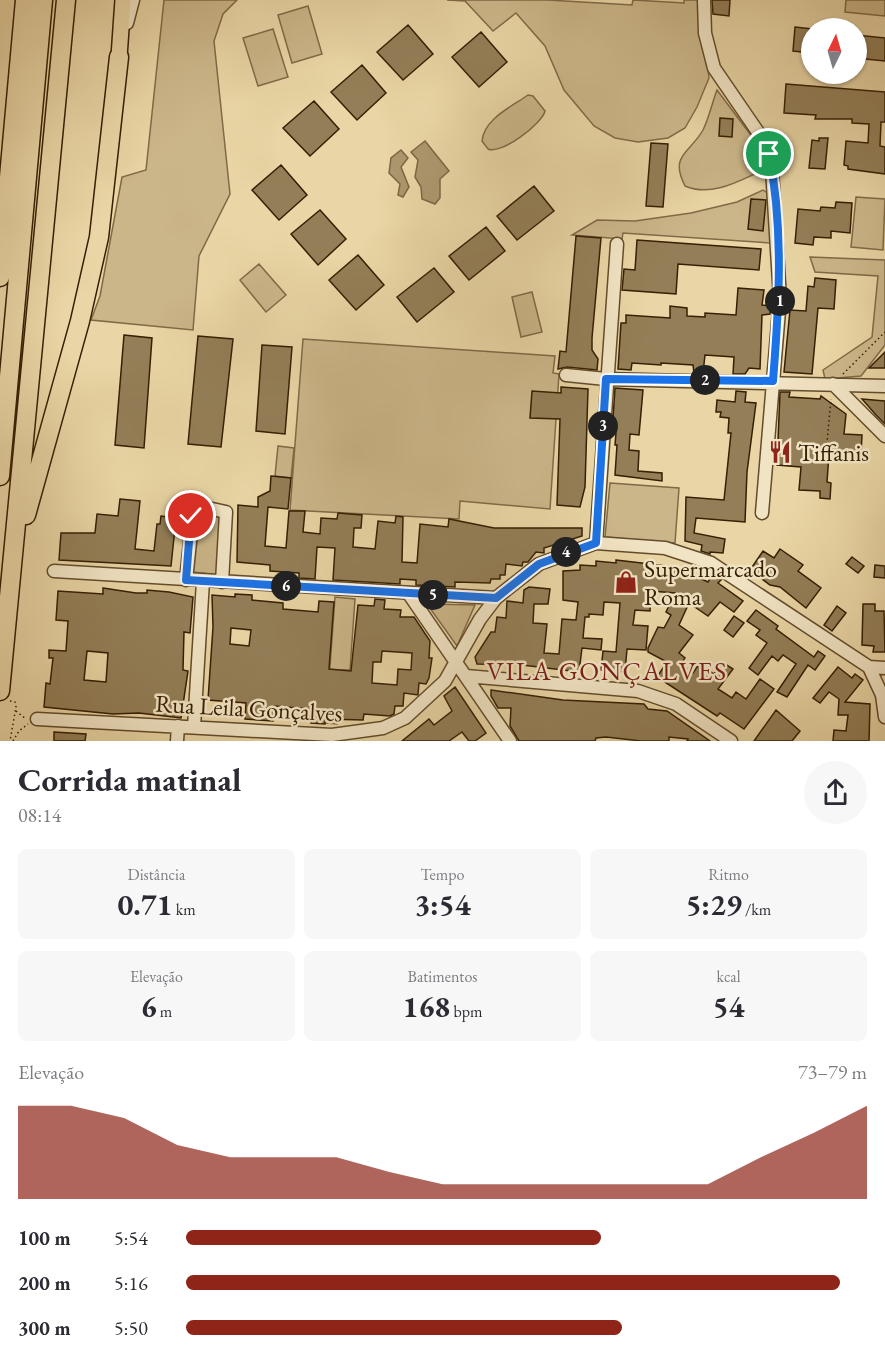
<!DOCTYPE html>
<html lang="pt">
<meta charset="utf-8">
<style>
:root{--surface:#fff;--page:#f7f7f7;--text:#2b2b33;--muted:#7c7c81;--accent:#8f2418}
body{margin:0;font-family:"EB Garamond",serif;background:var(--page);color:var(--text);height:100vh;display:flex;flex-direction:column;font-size:22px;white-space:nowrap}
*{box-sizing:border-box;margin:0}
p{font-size:20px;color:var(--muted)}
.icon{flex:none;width:33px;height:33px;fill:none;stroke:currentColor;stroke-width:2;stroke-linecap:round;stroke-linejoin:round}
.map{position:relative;height:741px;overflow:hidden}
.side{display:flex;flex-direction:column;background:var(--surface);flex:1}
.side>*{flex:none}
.needle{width:39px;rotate:5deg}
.tools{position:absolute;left:801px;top:18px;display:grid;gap:12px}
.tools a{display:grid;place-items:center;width:66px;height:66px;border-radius:50%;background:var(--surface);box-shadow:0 2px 4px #0004;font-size:30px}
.pin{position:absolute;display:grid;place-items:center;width:51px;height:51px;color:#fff;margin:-26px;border:3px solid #fff;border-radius:50%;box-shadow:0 2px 6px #0007}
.km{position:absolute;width:30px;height:30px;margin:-15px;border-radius:50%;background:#222;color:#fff;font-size:16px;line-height:30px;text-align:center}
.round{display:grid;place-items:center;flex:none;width:63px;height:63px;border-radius:32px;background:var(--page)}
.headline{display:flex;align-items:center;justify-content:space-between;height:102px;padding:0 18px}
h1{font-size:33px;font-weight:700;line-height:45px}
.stats{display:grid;grid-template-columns:repeat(3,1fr);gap:9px;height:102px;padding:6px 18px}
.stats div{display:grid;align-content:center;border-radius:9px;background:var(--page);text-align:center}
.stats b{font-size:30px;font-weight:700}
.stats small{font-size:16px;font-weight:400}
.stats p{font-size:16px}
.chart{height:168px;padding:12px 18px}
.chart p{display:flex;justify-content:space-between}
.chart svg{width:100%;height:108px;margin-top:6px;fill:var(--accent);opacity:.7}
ul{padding:0 18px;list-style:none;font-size:20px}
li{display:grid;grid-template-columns:96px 72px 1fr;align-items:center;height:45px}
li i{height:15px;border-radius:8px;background:var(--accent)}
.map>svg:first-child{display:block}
</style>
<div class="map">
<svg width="885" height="741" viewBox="0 0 885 741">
<rect width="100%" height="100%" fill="#e9d5a5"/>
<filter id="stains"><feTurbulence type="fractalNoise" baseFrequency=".00333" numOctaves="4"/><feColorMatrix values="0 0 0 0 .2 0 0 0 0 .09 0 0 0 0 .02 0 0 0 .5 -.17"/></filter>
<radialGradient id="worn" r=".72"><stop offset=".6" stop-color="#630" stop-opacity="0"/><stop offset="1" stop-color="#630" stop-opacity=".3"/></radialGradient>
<path fill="#cbb689" stroke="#806a46" stroke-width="1.5" d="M164 0H237L223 14 214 41 230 194 199 256 193 330 91 320 100 296 122 177 146 170Z
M447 0H548L632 5 633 0 684 3V0H700L709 78 697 107 685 128 668 138 638 142 615 138 594 126 564 90 545 46 516 13 493 31 465 1Z
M846 0H885V16L845 12Z
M308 6 322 54 292 63 278 15Z
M273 29 288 77 258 86 243 38Z
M717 90 750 134 763 165 761 171C737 182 711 197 685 186 669 155 690 153 703 130 709 118 712 103 717 90Z
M528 95 533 96 545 111C542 124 501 155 488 149L482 141C484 119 511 107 528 95Z
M763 190 769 194 771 243 623 233 622 239 572 235 597 220 635 221 691 213 737 202Z
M856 197 885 199 883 250 851 247Z
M810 257 885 260V345L861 376 825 379 823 370 872 337 878 276 815 272Z
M259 264 286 295 266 312 240 280Z
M532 292 542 332 521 337 512 297Z
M303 339 555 356 553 373 559 374 550 509 460 501 459 519 290 510Z
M278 446 294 448 291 478 275 476Z
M610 483 679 488 675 543 605 537Z
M197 515 222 516 218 575 193 572Z
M335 597 355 599 350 670H341L337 724 326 723Z
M427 604 475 605 457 646Z"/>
<path fill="#ac976e" stroke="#7d6743" stroke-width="1.5" d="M425 141 449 171 440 179V198L435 204 422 199 421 187 415 177 418 160 411 152Z
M401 150 408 158 401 167 409 187 403 197 398 195 400 184 389 173 391 158Z"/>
<path fill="#937e57" stroke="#361f02" stroke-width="1.5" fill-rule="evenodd" d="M712 0H730L729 16 713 14Z
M408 25 433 54 403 80 377 52Z
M795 27 812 29V53L793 51Z
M481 32 507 62 479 87 452 57Z
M856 35 885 38V61L856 58Z
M362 65 386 93 357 120 331 92Z
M786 84 885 92V122H881L880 146 885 147V174L848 169V166L844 165 846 141 868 143 869 124 852 123V119H815L816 115 784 113Z
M314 101 339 129 310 156 283 128Z
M720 118 733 119 732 137 719 136Z
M819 138H828L825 169 809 168 812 140 819 141Z
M651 143 668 144 663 207 646 206Z
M281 165 307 195 279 220 252 190Z
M534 186 554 211 517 240 497 216Z
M751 199 766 200 763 231 748 229Z
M836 202 852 203 850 233 831 231V238L814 237 813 245 795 243 798 209 820 211 821 207 835 208Z
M320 210 346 239 318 265 291 234Z
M486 227 505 251 469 280 449 256Z
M576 236 601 238 592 338V350L598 359 597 370 567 367 558 369 560 351 566 352Z
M637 240 761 249 759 270 678 264 676 294 622 290 624 269 635 270Z
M358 255 384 285 356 310 329 280Z
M434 268 454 292 417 322 397 297Z
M815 278 836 280 834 309 818 308 812 374 784 372 790 310 806 311 808 286 814 287Z
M738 288 764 290 762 305 771 306 770 314 762 315 760 369 749 368 745 374H733L734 357 705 355 703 373H694L693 365 661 363V365L632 363 631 370 618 369 621 323H626V315L670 318V306L687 308V316L705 317V313L736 315Z
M124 335 152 338 144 448 115 445Z
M198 336 233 339 221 447 188 444Z
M262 345 292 347 285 434 256 431Z
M885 352V368H869Z
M561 387 588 389 585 487 580 507 557 505 560 419 530 418 532 391 561 393Z
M615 388 643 390 639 435 630 434 629 450 639 451 638 471 662 473V481L615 475 617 445H615L616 433H612Z
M736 391 746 392 745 402 756 403 747 472 745 522 696 518 694 533 725 539 723 553 710 552V554L701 551 702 545 685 541 686 497 724 500 731 433H728L729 418 720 417 721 412H716L717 400 735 402Z
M780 392H790L789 397 820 399 821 396 846 414 844 434 862 435 861 454H829L827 482 831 483 830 499 820 498V491L799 490 801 467 777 465Z
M862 399 885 401V424L876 415Z
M271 476 291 478 288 509 268 507 265 546 286 548 289 511H305L303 532 320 534 321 518 337 519 338 513 362 515 361 528H354L353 547 375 549 378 521 395 523 396 516 403 517 402 562 417 563 420 524 448 527 449 519 494 528H582V536L544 548V553L536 552 528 562H523L522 566 506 564 505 575H500V579H491L490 583 455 582V587L416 585V580L400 579V584L333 580 335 548 317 547 315 579 299 578V573L270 571V565L237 562 238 505 258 507V497L270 491Z
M120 499 140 501 135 549 154 551 157 524H160L161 516 176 518 171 566 59 560 61 533H95L97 514 118 516Z
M780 549 803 565 798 571 821 588 806 608 780 587 770 585 750 570 763 551 774 558Z
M852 557 864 566 858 573 846 564Z
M616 560 676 567 708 582 712 575 721 580 718 583 743 601 734 612 720 602 708 616 689 603 679 625 693 635 679 653 685 658 680 665 693 673 699 664 714 674 722 662 733 669 718 689 732 698 736 692 746 699 760 679 774 689 744 729 720 713 717 716 657 677 667 662 648 652V648L658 627 664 628 671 615 666 612 675 593 651 591 650 611 635 610 633 625 648 626 646 650 627 649 625 672 601 670 603 651 616 652 620 603 604 602 603 615 589 614V617H585L583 638 602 639 601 650 582 648 579 672 522 665 477 664 475 657 491 632H495L497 617 506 618 507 601 523 603 524 590 529 587 550 589 548 604H534L533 623 547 624 544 653 559 654 562 619 576 620 578 602 563 600V571L580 570V565L596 566V561L616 563Z
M875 565 885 566V578L874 577Z
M103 588 136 593H147V590L169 592 193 597 190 633 184 632 183 670 188 671 181 718 139 713 113 714 44 707 46 683 50 684 53 658H49V650L66 651 68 621 56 620 58 591 103 594ZM87 651 108 653 106 682 84 680Z
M235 594 252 595V600L283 603V609L318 612 319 601 334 602 329 669 351 671 358 605 374 606 375 599 385 600 384 609 401 610 400 617H414L430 641 429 658H432L429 678 426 684 419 683 418 695 404 693 403 706H395L394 714 390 716 364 714 363 720 325 719V724L311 723 312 709 274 706 273 721 245 719 246 703 208 700 213 627 212 595 235 597ZM231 628 251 630 249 646 230 644ZM382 651 412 653 411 670 398 669 397 685 372 683 373 662H381Z
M863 604H875V611H884L885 652H873L874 646 862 645Z
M837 606 846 613 832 631 824 625Z
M756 610 778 626 776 629 814 657 818 651 825 656 815 670 808 665 787 697 777 692 796 664 783 655 778 661 772 656 758 675 749 668 767 643 756 635 760 630 747 621Z
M734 616 744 623 733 637 724 630Z
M838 667 852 678 855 674 863 680 845 702 870 704 869 741H833L834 730 846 731 848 715H838L839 699 829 692 820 703 813 698Z
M455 687 486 733 475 741H469L462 732 449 741H402L429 719 434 725 452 711 444 696Z
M491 690 563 700 644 704 648 709 667 711 710 741H687L688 739 669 737V741H641L606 737 596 738 595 741H519L510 726 511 708H498L491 696Z
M776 710 800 731 792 741H754Z
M54 732 86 734 85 741H54Z"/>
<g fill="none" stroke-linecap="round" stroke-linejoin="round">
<g stroke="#634c2b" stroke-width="15">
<path id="minor" d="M704 0 705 33 714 68 762 138 772 169 780 299 762 513
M127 23 133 0
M566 375 606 379 885 386
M833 384 885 436
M596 543 617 244
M54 571 496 598
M186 580 194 505 226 512 222 582
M409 594 510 741
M869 667 882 695 885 717
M466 676 638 691 676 704 731 741
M37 719 332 735 383 728 405 718 445 681 480 619 496 598 539 564 596 543 665 548 711 563 869 667 885 668
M194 727 203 581
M177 741 178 726"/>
</g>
<g stroke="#361f02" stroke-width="18">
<path id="major" d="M119 57 123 0"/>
</g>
<g stroke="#361f02" stroke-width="21">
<path id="highway" d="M0 277 25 0
M0 476 43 0
M26 515 80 321 99 237 119 57
M0 691 66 0"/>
</g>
<path stroke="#361f02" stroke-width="1.5" stroke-dasharray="1.5 3" stroke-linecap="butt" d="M843 374 885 332
M826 453 831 399
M10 701 15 702 16 707 10 741
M16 711 26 719
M13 741 19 731 28 724"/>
<use href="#minor" stroke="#f1e4c4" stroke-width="12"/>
<use href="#major" stroke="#e9d5a5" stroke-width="15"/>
<use href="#highway" stroke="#e9d5a5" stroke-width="18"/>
</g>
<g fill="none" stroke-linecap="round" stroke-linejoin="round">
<g stroke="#fff" stroke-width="12">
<path id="route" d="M191 516 186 580 203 581 496 598 539 564 596 543 606 379 773 381C779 306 784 229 769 154"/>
</g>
<use href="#route" stroke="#1a73e8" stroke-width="8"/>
</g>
<defs>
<g id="restaurant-bare" transform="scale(1.8)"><path d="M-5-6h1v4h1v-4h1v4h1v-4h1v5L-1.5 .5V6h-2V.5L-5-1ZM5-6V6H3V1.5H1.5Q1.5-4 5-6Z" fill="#8f2418" stroke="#f1e4c4" stroke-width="2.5" paint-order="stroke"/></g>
<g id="shop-bare" transform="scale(1.8)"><path d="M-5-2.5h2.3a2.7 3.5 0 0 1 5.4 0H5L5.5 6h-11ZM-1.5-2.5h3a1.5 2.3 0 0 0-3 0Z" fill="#8f2418" stroke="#f1e4c4" stroke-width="2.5" paint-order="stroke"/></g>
</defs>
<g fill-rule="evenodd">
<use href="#restaurant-bare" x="780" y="452"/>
<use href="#shop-bare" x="626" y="582"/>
</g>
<g text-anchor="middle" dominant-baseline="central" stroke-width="5" stroke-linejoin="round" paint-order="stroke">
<g font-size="24" fill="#361f02" stroke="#f1e4c4" text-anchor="start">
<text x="798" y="452">Tiffanis</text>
<text x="644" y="568">Supermarcado<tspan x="644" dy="28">Roma</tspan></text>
</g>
<g font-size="24" fill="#361f02" stroke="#f1e4c4">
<text transform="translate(249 708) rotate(3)">Rua Leila Gonçalves</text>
</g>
<g font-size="26" letter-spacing="1.5" fill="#7a1f14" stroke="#f1e4c4">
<text x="607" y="671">VILA GONÇALVES</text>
</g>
</g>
<rect width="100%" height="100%" filter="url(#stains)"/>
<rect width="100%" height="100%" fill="url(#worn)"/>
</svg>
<div class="tools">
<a><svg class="needle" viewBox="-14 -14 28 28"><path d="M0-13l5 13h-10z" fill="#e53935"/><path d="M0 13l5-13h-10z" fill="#7c7c81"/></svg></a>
</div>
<div class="pin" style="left:769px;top:154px;background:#1e9e55"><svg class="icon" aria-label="arrive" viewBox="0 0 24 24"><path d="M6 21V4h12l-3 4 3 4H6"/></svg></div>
<div class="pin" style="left:191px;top:516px;background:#d93025"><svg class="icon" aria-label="check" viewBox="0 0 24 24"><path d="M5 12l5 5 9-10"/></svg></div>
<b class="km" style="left:780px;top:301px">1</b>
<b class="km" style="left:705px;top:380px">2</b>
<b class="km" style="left:603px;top:426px">3</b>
<b class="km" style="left:566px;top:552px">4</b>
<b class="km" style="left:433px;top:595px">5</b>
<b class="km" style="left:286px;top:586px">6</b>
</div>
<section class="side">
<div class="headline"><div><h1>Corrida matinal</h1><p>08:14</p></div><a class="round"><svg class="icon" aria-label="share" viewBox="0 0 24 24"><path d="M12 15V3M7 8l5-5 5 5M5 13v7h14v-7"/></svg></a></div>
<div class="stats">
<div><p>Distância</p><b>0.71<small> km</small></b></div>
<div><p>Tempo</p><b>3:54</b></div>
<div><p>Ritmo</p><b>5:29<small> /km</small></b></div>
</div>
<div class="stats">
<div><p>Elevação</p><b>6<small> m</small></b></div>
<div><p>Batimentos</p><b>168<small> bpm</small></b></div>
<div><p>kcal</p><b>54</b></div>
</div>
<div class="chart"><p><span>Elevação</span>73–79 m</p>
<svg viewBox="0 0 160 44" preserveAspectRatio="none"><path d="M0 44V6L10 6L20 11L30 22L40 27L50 27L60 27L70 33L80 38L90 38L100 38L110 38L120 38L130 38L140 27L150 17L160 6V44z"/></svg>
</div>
<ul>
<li><b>100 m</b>5:54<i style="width:61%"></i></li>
<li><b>200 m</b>5:16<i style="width:96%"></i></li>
<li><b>300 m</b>5:50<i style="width:64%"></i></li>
</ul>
</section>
